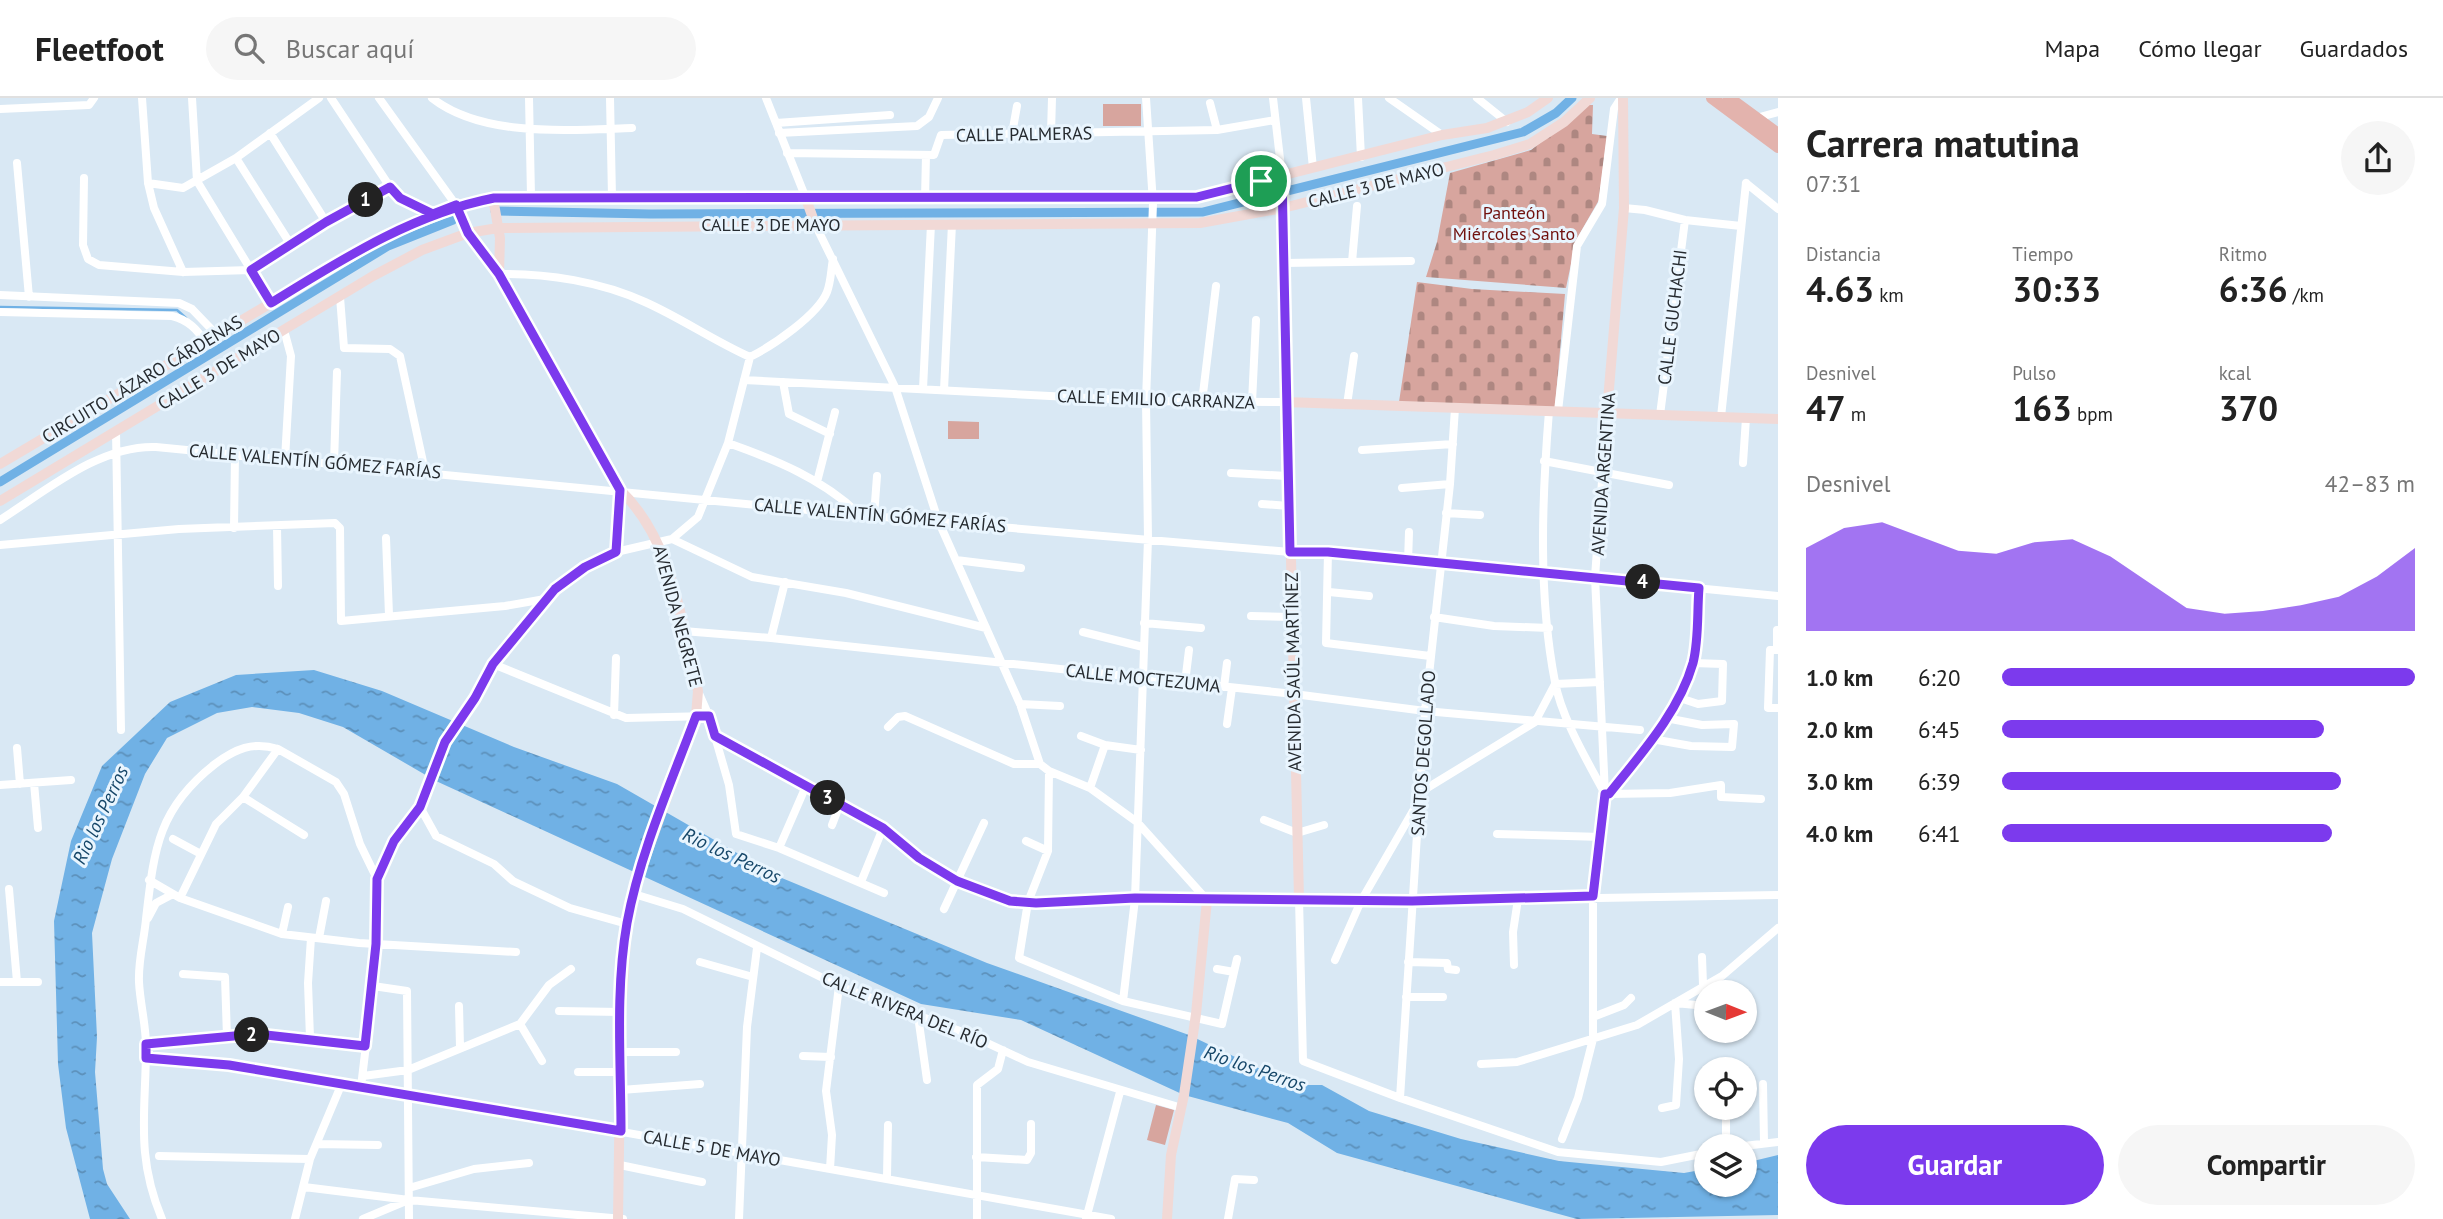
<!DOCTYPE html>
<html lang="es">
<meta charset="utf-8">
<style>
:root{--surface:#fff;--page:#f6f6f6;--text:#222;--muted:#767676;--line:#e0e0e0;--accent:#7c3aed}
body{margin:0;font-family:"PT Sans",sans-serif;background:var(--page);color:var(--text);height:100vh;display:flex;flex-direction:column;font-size:26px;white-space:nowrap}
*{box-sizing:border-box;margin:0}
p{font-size:23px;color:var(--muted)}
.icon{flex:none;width:38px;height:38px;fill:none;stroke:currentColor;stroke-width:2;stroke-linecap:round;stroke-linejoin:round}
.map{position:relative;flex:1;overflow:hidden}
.details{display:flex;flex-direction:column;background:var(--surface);width:665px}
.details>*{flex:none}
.needle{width:46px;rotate:91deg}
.buttons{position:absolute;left:1694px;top:882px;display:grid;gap:14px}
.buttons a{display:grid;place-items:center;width:63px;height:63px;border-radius:50%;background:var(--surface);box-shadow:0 2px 5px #0004;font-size:35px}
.pin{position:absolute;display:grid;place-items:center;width:60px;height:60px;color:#fff;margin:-30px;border:4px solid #fff;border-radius:50%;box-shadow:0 2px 7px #0007}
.km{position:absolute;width:35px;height:35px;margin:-18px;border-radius:50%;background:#222;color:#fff;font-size:19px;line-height:35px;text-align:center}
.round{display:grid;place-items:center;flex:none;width:74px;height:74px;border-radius:37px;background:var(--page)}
.overview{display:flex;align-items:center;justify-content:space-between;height:119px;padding:0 28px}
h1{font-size:38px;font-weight:700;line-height:52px}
.metrics{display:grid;grid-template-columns:repeat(3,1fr);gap:10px;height:119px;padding:7px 28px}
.metrics div{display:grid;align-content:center}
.metrics b{font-size:35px;font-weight:700}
.metrics small{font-size:19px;font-weight:400}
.metrics p{font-size:19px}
.chart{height:196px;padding:14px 28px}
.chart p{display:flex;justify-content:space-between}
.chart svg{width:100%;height:126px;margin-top:7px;fill:var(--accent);opacity:.7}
.action{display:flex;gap:14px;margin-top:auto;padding:14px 28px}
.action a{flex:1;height:80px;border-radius:42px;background:var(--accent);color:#fff;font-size:28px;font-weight:700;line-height:80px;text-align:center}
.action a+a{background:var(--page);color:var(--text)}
ul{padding:0 28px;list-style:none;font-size:23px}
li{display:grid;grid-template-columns:112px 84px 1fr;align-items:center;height:52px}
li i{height:18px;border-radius:9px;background:var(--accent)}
header{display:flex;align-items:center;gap:42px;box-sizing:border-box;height:98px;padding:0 35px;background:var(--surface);border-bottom:2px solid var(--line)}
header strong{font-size:33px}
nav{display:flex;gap:38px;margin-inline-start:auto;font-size:24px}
.search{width:490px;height:63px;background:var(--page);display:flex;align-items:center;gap:18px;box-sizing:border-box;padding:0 24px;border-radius:38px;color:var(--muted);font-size:26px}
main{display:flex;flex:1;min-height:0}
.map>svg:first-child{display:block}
</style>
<header>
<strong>Fleetfoot</strong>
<div class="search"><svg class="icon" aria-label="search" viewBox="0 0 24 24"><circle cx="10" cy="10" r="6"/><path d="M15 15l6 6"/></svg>Buscar aquí</div>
<nav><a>Mapa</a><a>Cómo llegar</a><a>Guardados</a></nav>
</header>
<main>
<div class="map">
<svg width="1778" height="1121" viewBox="0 0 1778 1121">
<defs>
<pattern id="cemetery-stones" width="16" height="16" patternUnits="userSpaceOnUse" patternTransform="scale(1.75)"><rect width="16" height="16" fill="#d7a59e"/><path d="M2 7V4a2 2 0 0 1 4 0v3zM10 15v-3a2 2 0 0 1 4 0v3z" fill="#ae8781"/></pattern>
<pattern id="water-ripples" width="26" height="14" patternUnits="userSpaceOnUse" patternTransform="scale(1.75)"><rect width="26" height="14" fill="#70b1e5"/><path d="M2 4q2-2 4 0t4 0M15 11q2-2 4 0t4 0" fill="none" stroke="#5c90ba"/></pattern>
</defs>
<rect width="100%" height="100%" fill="#d9e8f4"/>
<path fill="url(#cemetery-stones)" d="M1589 7H1593L1592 36 1607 38 1599 102 1576 142 1566 190 1426 179 1437 144 1450 75 1531 52Z
M1417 184 1472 191 1565 196 1555 309 1399 304Z"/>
<path fill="#d7a59e" d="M1103 6H1141V28H1103Z
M948 323 979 324V341H948Z
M1156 1007 1174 1012 1165 1047 1147 1042Z"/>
<path fill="url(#water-ripples)" d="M314 572 382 593 514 649 617 686 777 778 987 865 1189 937 1294 987H1322L1369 1013 1461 1041 1559 1063 1684 1075 1706 1071V1087H1745V1065L1778 1057V1117L1577 1121 1337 1055 1288 1025 1184 997 1021 922 921 906 436 683 343 629 299 615 252 609 217 615 167 640 145 676 112 761 92 835 97 939 95 974 103 1071 107 1086 130 1121H90L66 1030 58 966 54 823 71 743 102 668 170 604 236 577Z"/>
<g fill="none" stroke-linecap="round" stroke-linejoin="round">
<path stroke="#70b1e5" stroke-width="2.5" d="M0 209 177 212 186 220"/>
<path stroke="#70b1e5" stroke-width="9" d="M495 113 651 116 1203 114 1523 34 1556 15 1572 0
M0 384 388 148 453 122"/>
<path stroke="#fff" stroke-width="8" d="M142 0 148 85 154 110 183 174
M192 0 197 83 271 205
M331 0 390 89 400 100 433 116
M379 0 456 107
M432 0C483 40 571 32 632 30
M529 0 531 98
M610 0 612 99
M766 0 805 98
M1273 0 1282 78
M1306 0 1313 70
M1358 0 1361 59
M1389 0 1442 37
M1477 0 1507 24
M1210 5 1217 32
M0 11 89 7 94 0
M1756 20 1778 14
M776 25 890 17
M270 35 326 124
M779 35 917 28 929 19 938 0
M1051 35 1052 0
M1012 36 1017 8
M787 55 934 57 941 37 1217 32 1275 22
M236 60 291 147
M17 65 29 199
M84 80 83 147 88 161 99 167 183 174 251 172 326 124 390 89
M148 85 183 90 236 60 319 0
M1746 85 1778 111
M925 101 926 57
M1624 110 1645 112 1685 122 1741 128
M815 126 895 289 938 422 1020 606 1040 666 1049 673 1090 690 1137 724 1207 802
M1352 164 1357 108
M1284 165 1411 163
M499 176C547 175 602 184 645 204 681 220 714 243 750 259 772 248 818 217 827 194 831 184 831 171 833 161
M0 197 179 205 192 211 217 237
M340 199 344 250 390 251 400 258 425 373
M0 214 172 218C188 222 197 231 205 244
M284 232 291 258 285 361
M744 282 1146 303 1285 304
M783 284 789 316 830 336
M923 291 931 126
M944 292 952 126
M1202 304 1216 188
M1252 304 1256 222
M1347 307 1354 258
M1549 313C1542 401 1538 497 1555 584 1561 619 1588 664 1605 696H1609C1640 657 1679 614 1692 565 1699 542 1697 514 1699 490
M1558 313 1577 148 1602 106 1614 11 1621 0
M1660 317 1685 122
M1721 319 1746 85
M116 333 121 632
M728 345C776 362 823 381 860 417
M1362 352 1453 346
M1544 363 1669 387
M334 365 337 274
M1743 365 1746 320
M1231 375 1287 378
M817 384 835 314
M1402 390 1450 386
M1262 406 1289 408
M1446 415 1480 417
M874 418 877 378
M0 422C46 393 99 347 156 349L860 417 1290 454H1328L1778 498
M277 428 278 488
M234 430 235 356
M386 440 389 517
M672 441 752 479 846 495 986 530
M0 447 179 431 335 425 340 430 341 523 505 508 545 501
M616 454 620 392
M1328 454 1326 545 1430 558
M956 462 1021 470
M1408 464 1409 434
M1329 494 1369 498
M1251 518 1292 519
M1434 519 1494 528 1549 530
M1144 525 1201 530
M683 533 771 540 1294 596 1425 613 1640 632
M1083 534 1143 549
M771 540 785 484
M1777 552V532
M1778 552H1770L1768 610H1778
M493 566 626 620 709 618
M1185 585 1189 552
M1224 589 1227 565
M698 593 709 618 729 687 736 736 779 750 884 795
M1677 599 1698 606 1722 603 1723 566 1693 565
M1020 606 1060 608
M614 617 616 560
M1227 626 1232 590
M888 629 898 619 905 618 1014 666H1040
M715 638 883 730 919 760 956 783 989 797 1036 805 1135 801 1207 802
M1081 638 1105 647 1141 652
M1652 641 1691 648 1732 649 1734 626 1702 627 1666 620
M17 650 20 686
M1049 673 1048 753 1028 804 1019 860 1123 903 1222 926 1237 861
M34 685 38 730
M0 687 71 682
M1090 690 1105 647
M1419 695 1535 624 1555 586 1600 584
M1609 696 1670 695 1721 687V699L1761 701
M243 699 304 737
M420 709 436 738 494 766 513 783 570 810 627 826
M1264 722 1297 735 1324 727
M832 727 840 706
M1497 736 1602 739
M173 741 199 755
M1026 743 1048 753
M779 750 806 688
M149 782 180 800 282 836 359 845 516 854
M861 784 883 730
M9 791 17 884
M634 796 683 811 839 888 968 936 1028 964 1182 1010
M180 800 216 726 243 699 278 651 336 684 344 696 360 746 377 781
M944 811 984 725
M148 820 156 805 173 796
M282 836 288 809
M319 840 326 803
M1702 859 1703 887
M1335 862 1361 803 1417 706
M700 864 753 879
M1408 864 1447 865 1448 871 1456 872
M1514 867 1513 834 1518 801
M1217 871 1234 874
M183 876 225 879 227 939
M0 884H38
M373 888 407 893 409 1121
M1406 899H1443
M1123 903 1135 801 1148 441 1146 303 1153 105 1146 0
M459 908 460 949
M559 913 621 914
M918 918 927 982
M1593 919 1624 907 1631 900
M520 926 542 963
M310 940 308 885 311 840
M146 946 257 936 365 948
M621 954H676
M803 958 831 959
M146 960 229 967 409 996 1111 1121
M1481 966 1517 964 1637 927 1722 878 1778 830
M578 974H621
M363 978 408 972 520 926 549 887 571 871
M1763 986 1764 1045
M361 989 373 888 377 781 394 743 420 709 445 644 475 599 493 566 555 491 585 469 616 454 672 441 698 419 728 345 750 259
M621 992 700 986
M1400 1000 1425 613 1450 386 1455 310
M1662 1010 1676 1007 1679 961 1675 905 1706 908
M1726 1010V1048
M1562 1041 1578 1000 1593 941V798L1605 696 1595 479 1607 315
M317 1046 378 1047
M1744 1048 1778 1044
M1706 1055 1661 1064 1558 1054 1400 1000 1303 963 1299 801 1412 803 1778 797
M159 1058 310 1061
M976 1059 1027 1062 1031 1055V1026
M620 1067 702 1084
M830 1071 832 1037 826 993 839 888
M887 1079 888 1027
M304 1089 409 1102 623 1121
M409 1090 474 1071 529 1065
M162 1121C135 1057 146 1013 146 948 146 927 140 905 139 884 138 862 144 843 146 821 154 753 157 711 215 666 235 651 253 643 278 651
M295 1121 310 1061 342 985
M363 1121 406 1103
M739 1121 747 929 757 850
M977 1121V987L998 971 1003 952
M1086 1121 1120 994
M1228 1121 1235 1081 1254 1082"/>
<path stroke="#f1d9d6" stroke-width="10" d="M805 98 815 126
M493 100 500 140 499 176
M456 107 468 135 499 176 620 392C673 442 681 524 698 593L696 618 637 783 627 826 621 914 618 1121
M1285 304 1778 321
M1607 315 1624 110 1623 0
M0 366 372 145 456 107 531 98 925 101 1197 99 1442 37 1487 30 1528 14 1548 0
M0 403 373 178 422 152 468 135 498 130 1200 125 1283 110 1494 57 1530 46 1564 24 1590 0
M1167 1121 1171 1057 1184 997 1196 916 1207 802 1299 801 1282 78"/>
<path stroke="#e3b3ad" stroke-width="12" d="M1712 0 1778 49
M1729 0 1778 36"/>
</g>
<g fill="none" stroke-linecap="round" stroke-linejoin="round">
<g stroke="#fff" stroke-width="14">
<path id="route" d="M1261 83 1197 99 494 100C412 116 341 162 271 205L251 172 326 124 390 89 400 100 433 116 456 107 468 135 499 176 620 392 616 454 585 469 555 491 493 566 475 600 445 644 420 709 394 743 377 781 376 846 365 948 257 936 146 946V960L229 967 621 1033C621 965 615 893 627 825 640 754 671 685 696 618H709L715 638 883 730 919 760 957 783 1010 803 1036 805 1135 800 1412 803 1593 798 1605 696H1609C1640 657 1679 614 1693 565 1699 542 1697 514 1699 490L1328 454H1290L1282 78 1261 83"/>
</g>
<use href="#route" stroke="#7c3aed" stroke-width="9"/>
</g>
<g text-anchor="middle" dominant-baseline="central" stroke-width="6" stroke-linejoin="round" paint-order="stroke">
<g font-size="18" fill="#262b30" stroke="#e9f5fe">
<text transform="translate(1024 36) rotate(-1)">CALLE PALMERAS</text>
<text transform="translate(1376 87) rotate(-14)">CALLE 3 DE MAYO</text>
<text x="771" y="126">CALLE 3 DE MAYO</text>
<text transform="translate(1672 219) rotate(-83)">CALLE GUCHACHI</text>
<text transform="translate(219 271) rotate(-31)">CALLE 3 DE MAYO</text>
<text transform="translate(142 281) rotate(-31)">CIRCUITO LÁZARO CÁRDENAS</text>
<text transform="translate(1156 301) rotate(2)">CALLE EMILIO CARRANZA</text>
<text transform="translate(315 363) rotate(5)">CALLE VALENTÍN GÓMEZ FARÍAS</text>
<text transform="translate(1603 376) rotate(-86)">AVENIDA ARGENTINA</text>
<text transform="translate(880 417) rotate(5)">CALLE VALENTÍN GÓMEZ FARÍAS</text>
<text transform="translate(678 518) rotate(75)">AVENIDA NEGRETE</text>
<text transform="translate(1293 574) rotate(-91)">AVENIDA SAÚL MARTÍNEZ</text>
<text transform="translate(1143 580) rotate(6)">CALLE MOCTEZUMA</text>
<text transform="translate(1423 655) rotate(-86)">SANTOS DEGOLLADO</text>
<text transform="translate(905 912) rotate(22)">CALLE RIVERA DEL RÍO</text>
<text transform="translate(712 1050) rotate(10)">CALLE 5 DE MAYO</text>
</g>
<g font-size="18" fill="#71110e" stroke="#e9f5fe">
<text x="1514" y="114">Panteón<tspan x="1514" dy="21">Miércoles Santo</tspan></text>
</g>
<g font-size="19" font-style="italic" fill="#164769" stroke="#e9f5fe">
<text transform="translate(100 717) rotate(-65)">Rio los Perros</text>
<text transform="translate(732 757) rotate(25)">Rio los Perros</text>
<text transform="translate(1255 970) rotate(19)">Rio los Perros</text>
</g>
</g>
</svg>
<div class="buttons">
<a><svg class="needle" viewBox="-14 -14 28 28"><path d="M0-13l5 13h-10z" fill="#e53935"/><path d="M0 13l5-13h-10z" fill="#767676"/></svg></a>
<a><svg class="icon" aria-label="locate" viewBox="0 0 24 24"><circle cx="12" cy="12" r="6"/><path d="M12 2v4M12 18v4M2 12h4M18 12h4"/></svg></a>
<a><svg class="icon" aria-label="layers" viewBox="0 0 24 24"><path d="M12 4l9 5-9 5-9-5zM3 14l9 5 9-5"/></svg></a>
</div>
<div class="pin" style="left:1261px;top:83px;background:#1e9e55"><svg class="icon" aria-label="arrive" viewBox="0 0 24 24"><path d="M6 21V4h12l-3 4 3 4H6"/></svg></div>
<b class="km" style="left:366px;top:102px">1</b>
<b class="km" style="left:252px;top:937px">2</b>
<b class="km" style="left:828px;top:700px">3</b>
<b class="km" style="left:1643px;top:484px">4</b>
</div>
<section class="details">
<div class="overview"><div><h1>Carrera matutina</h1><p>07:31</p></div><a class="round"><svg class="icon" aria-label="share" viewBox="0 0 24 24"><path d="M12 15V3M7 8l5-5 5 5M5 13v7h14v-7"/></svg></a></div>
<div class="metrics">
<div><p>Distancia</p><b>4.63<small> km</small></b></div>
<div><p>Tiempo</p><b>30:33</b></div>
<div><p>Ritmo</p><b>6:36<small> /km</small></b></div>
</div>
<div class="metrics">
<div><p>Desnivel</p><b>47<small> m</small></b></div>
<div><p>Pulso</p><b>163<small> bpm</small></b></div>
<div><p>kcal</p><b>370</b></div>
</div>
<div class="chart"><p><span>Desnivel</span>42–83 m</p>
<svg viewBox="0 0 160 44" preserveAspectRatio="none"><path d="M0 44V15L10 8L20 6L30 11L40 16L50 17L60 13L70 12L80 18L90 27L100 36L110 38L120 37L130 35L140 32L150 25L160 15V44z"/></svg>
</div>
<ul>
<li><b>1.0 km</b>6:20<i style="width:100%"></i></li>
<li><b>2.0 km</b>6:45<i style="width:78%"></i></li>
<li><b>3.0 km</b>6:39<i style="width:82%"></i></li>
<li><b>4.0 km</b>6:41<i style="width:80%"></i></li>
</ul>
<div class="action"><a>Guardar</a><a>Compartir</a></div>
</section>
</main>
